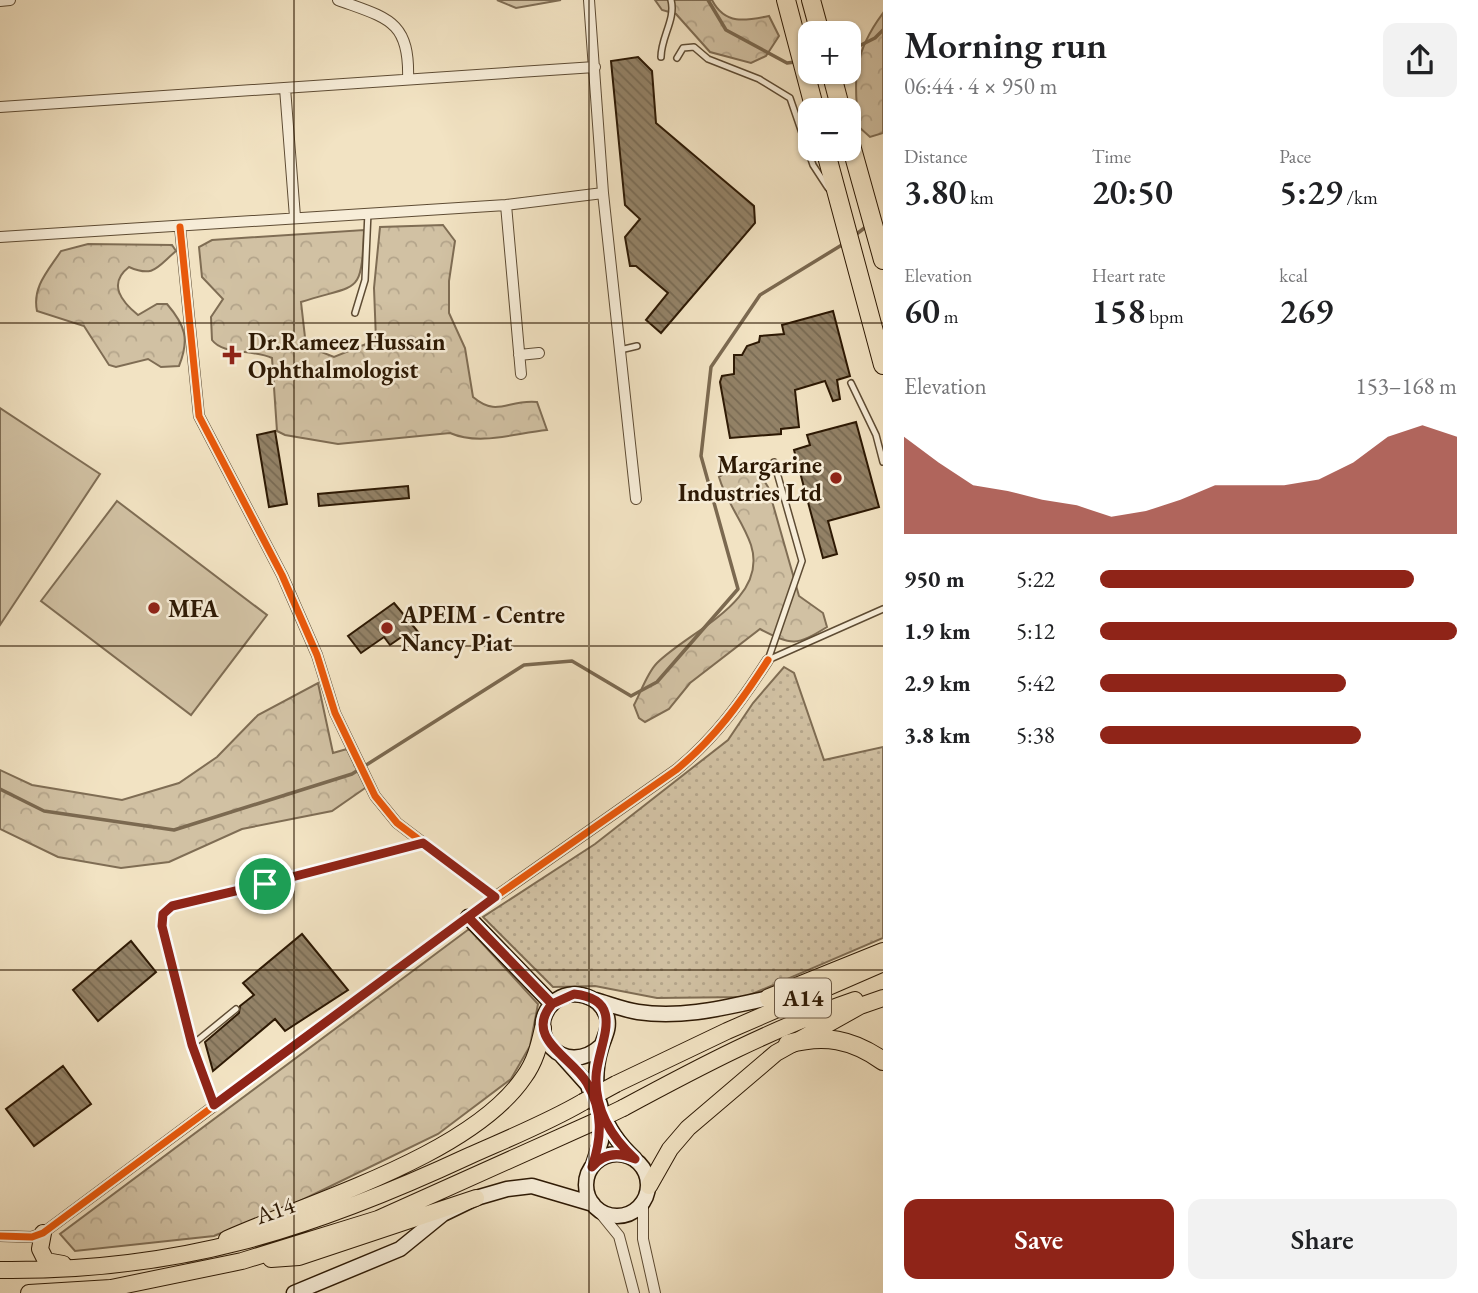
<!DOCTYPE html>
<meta charset="utf-8">
<style>
:root{--surface:#fff;--page:#f2f2f2;--text:#202124;--muted:#757577;--accent:#8f2418}
body{margin:0;font-family:"EB Garamond",serif;background:var(--page);color:var(--text);height:100vh;display:flex;flex-direction:column;font-size:26px;white-space:nowrap}
*{box-sizing:border-box;margin:0}
p{font-size:23px;color:var(--muted)}
.icon{flex:none;width:38px;height:38px;fill:none;stroke:currentColor;stroke-width:2;stroke-linecap:round;stroke-linejoin:round}
.map{position:relative;flex:1;overflow:hidden}
.drawer{display:flex;flex-direction:column;background:var(--surface);width:595px}
.drawer>*{flex:none}
.fabs{position:absolute;left:798px;top:21px;display:grid;gap:14px}
.fabs a{display:grid;place-items:center;width:63px;height:63px;border-radius:14px;background:var(--surface);box-shadow:0 2px 5px #0004;font-size:35px}
.pin{position:absolute;display:grid;place-items:center;width:60px;height:60px;color:#fff;margin:-30px;border:4px solid #fff;border-radius:50%;box-shadow:0 2px 7px #0007}
.round{display:grid;place-items:center;flex:none;width:74px;height:74px;border-radius:14px;background:var(--page)}
.head{display:flex;align-items:center;justify-content:space-between;height:119px;padding:0 21px}
h1{font-size:38px;font-weight:600;line-height:52px}
.metrics{display:grid;grid-template-columns:repeat(3,1fr);gap:10px;height:119px;padding:7px 21px}
.metrics div{display:grid;align-content:center}
.metrics b{font-size:35px;font-weight:600}
.metrics small{font-size:19px;font-weight:400}
.metrics p{font-size:19px}
.chart{height:196px;padding:14px 21px}
.chart p{display:flex;justify-content:space-between}
.chart svg{width:100%;height:126px;margin-top:7px;fill:var(--accent);opacity:.7}
.cta{display:flex;gap:14px;margin-top:auto;padding:14px 21px}
.cta a{flex:1;height:80px;border-radius:14px;background:var(--accent);color:#fff;font-size:28px;font-weight:600;line-height:80px;text-align:center}
.cta a+a{background:var(--page);color:var(--text)}
ul{padding:0 21px;list-style:none;font-size:23px}
li{display:grid;grid-template-columns:112px 84px 1fr;align-items:center;height:52px}
li i{height:18px;border-radius:9px;background:var(--accent)}
main{display:flex;flex:1;min-height:0}
.map>svg:first-child{display:block}
</style>
<main>
<div class="map">
<svg width="883" height="1293" viewBox="0 0 883 1293">
<defs>
<pattern id="grass-dots" width="8" height="8" patternUnits="userSpaceOnUse" patternTransform="scale(1.75)"><rect width="8" height="8" fill="#d1c1a3"/><path d="M2 2h.1M6 6h.1" fill="none" stroke="#b4a58b" stroke-width="1.8" stroke-linecap="round"/></pattern>
<pattern id="forest-crowns" width="20" height="18" patternUnits="userSpaceOnUse" patternTransform="scale(1.75)"><rect width="20" height="18" fill="#d1c1a3"/><path d="M2 6a3 3 0 1 1 6 0M12 15a3 3 0 1 1 6 0" fill="none" stroke="#b4a58b"/></pattern>
<pattern id="building-back-hatch" width="6" height="6" patternUnits="userSpaceOnUse" patternTransform="scale(1.75)"><rect width="6" height="6" fill="#938267"/><path d="M-1 5l2 2M0 0l6 6M5-1l2 2" fill="none" stroke="#786a53"/></pattern>
</defs>
<rect width="100%" height="100%" fill="#f2e3c3"/>
<filter id="stains"><feTurbulence type="fractalNoise" baseFrequency=".00286" numOctaves="4"/><feColorMatrix values="0 0 0 0 .2 0 0 0 0 .09 0 0 0 0 .02 0 0 0 .5 -.17"/></filter>
<radialGradient id="worn" r=".72"><stop offset=".6" stop-color="#630" stop-opacity="0"/><stop offset="1" stop-color="#630" stop-opacity=".3"/></radialGradient>
<path fill="url(#grass-dots)" stroke="#7f6d54" stroke-width="2" d="M784 667 794 673 824 760 883 747V938L745 997 657 998 595 986 553 987 483 917 595 844 728 740 753 703Z"/>
<path fill="url(#forest-crowns)" stroke="#7f6d54" stroke-width="2" d="M497 0H561L516 8Z
M655 0H712C725 25 745 21 769 16L779 36 766 56 751 63 710 52 676 14 662 10Z
M883 13V133L870 137 859 127C853 80 853 53 883 13Z
M443 225 455 241 449 281V313L465 348 473 397C498 418 507 399 537 402L547 430C515 433 480 446 450 433L338 444 285 435 277 431 272 358C252 349 223 355 212 340L211 317 223 299 202 277 199 247 212 240 364 230C361 297 360 283 301 302L306 346 334 357 376 340 374 288 380 227Z
M88 244 172 245 176 251C157 267 154 278 129 267 107 284 122 302 138 315L157 304H167C185 325 190 339 179 366L161 367 148 359 116 367 109 365 84 326 37 311C32 287 48 271 61 251Z
M731 469C750 470 758 469 768 487L799 596 823 613 827 627C796 646 793 646 760 629L690 683 669 709 645 722 639 718 634 705C641 692 647 673 657 663 689 631 769 601 751 545 743 521 726 502 719 477Z
M318 683 333 753 347 749 368 786 332 811 242 829 169 862 121 868 58 857 0 829V770L32 785 122 800 179 783 217 757 258 715Z
M469 929 538 1004 530 1046 511 1079 438 1134 298 1202 214 1236 75 1251 60 1234Z"/>
<path fill="#d1c1a3" stroke="#7f6d54" stroke-width="2" d="M0 408 100 474 0 625Z
M117 501 267 615 191 715 41 601Z"/>
<g fill="none" stroke-linecap="round" stroke-linejoin="round">
<path stroke="#7b6950" stroke-width="3.5" d="M708 0 726 30 787 63 795 62
M849 51 875 38 883 30
M854 236 867 226
M0 789 44 811 174 830 352 774 524 665 572 661 631 696 657 682 738 589 701 456 711 367 760 295 845 243"/>
</g>
<path fill="url(#building-back-hatch)" stroke="#2d1904" stroke-width="2" d="M638 57 652 71 656 123 754 206 755 223 661 333 646 320 668 293 636 266H630L625 237 640 219 625 205 611 61Z
M833 311 850 376 837 380 840 399 833 401 825 381 795 390 799 427 781 429V434L730 438 720 382 722 376 734 374V355H742L747 346 759 342 760 336 784 334 782 325Z
M856 422 879 507 828 521 837 554 823 558 794 450 810 445 807 435Z
M275 431 287 504 269 507 257 435Z
M408 486 409 498 319 506 318 494Z
M394 603 419 633 406 641 403 636 390 645 384 637 361 653 348 636Z
M302 934 348 990 285 1031 275 1019 213 1071 205 1042 239 1013 240 1006 254 995 243 983Z
M131 941 156 972 98 1021 73 990Z
M63 1066 91 1104 34 1146 6 1109Z"/>
<g fill="none" stroke-linecap="round" stroke-linejoin="round">
<g stroke="#5e4c34" stroke-width="8">
<path id="lane" d="M661 57C661 37 676 19 671 0
M677 58 683 48 694 47 708 59 759 79 790 98 813 165 828 188
M355 313 365 280 368 212
M620 350 637 346
M851 383 876 435 883 462
M768 660 802 561 774 462
M768 660 883 609
M192 1045 236 1009
M214 1105 192 1045 162 926 164 914 172 906 333 869 423 843"/>
</g>
<g stroke="#5e4c34" stroke-width="12">
<path id="street" d="M338 0C387 18 410 20 408 79
M589 0 603 193 636 499
M0 1 10 0
M285 88 295 217
M0 107 595 67
M506 205 521 374
M180 227 199 416 282 575 317 655 335 713 375 796 397 823 495 897
M0 237 506 205 603 193
M519 355 539 353
M643 1203V1239L655 1293
M597 1209 619 1236 634 1293
M0 1236 32 1237 43 1233 495 897 676 770C715 738 741 702 768 660"/>
</g>
<g stroke="#2d1904" stroke-width="17">
<path id="secondary" d="M468 917 552 1004
M595 1000C609 1004 624 1010 638 1012 682 1019 727 1007 769 998
M601 1046C564 1080 522 1031 554 1002 571 987 600 995 607 1017 610 1029 604 1037 601 1048 588 1091 603 1130 635 1159
M562 1056 588 1085 593 1102
M586 1185a31 31 0 1 1 62 0a31 31 0 1 1-62 0Z
M593 1165 601 1141 599 1121
M294 1293 400 1249 443 1214 476 1198 507 1189 532 1186 593 1204"/>
</g>
<g stroke="#2d1904" stroke-width="18">
<path id="primary" d="M616 1084 727 1031 879 965
M623 1108C699 1067 773 1028 855 1000
M649 1186 670 1149 688 1128 776 1053 860 1006 883 998
M43 1233 40 1249 46 1261 63 1264
M227 1239C312 1201 471 1155 524 1077 535 1062 539 1046 543 1028
M271 1259 299 1257 476 1198
M0 1270C178 1272 310 1230 469 1156 507 1139 547 1123 583 1102
M29 1293 111 1288 242 1261 378 1219 594 1122"/>
</g>
<g stroke="#2d1904" stroke-width="20">
<path id="highway" d="M786 0 815 110
M811 0 820 33
M831 72 841 110
M849 138 883 260
M825 149 883 365
M769 998 883 952
M788 1044C824 1034 852 1039 883 1061"/>
</g>
<use href="#lane" stroke="#f7edd8" stroke-width="5"/>
<use href="#street" stroke="#f7edd8" stroke-width="10"/>
<use href="#secondary" stroke="#f7edd8" stroke-width="14"/>
<use href="#primary" stroke="#f2e3c3" stroke-width="16"/>
<use href="#highway" stroke="#f2e3c3" stroke-width="18"/>
<g stroke="#2d1904" stroke-width="18" stroke-linecap="butt">
<path id="primary-bridge" d="M583 1102 616 1084
M594 1122 623 1108"/>
</g>
<use href="#primary-bridge" stroke="#f2e3c3" stroke-width="16"/>
<g stroke="#f7edd8" stroke-width="11">
<path id="cycleway" d="M180 227 199 416 282 575 317 655 335 713 375 796 397 823 495 897
M0 1236 32 1237 43 1233 495 897 676 770C715 738 741 702 768 660"/>
</g>
<use href="#cycleway" stroke="#e8590c" stroke-width="7"/>
</g>
<g fill="none" stroke-linecap="round" stroke-linejoin="round">
<g stroke="#fff" stroke-width="14">
<path id="route" d="M265 884 423 843 495 897 468 917 552 1004C523 1038 572 1057 587 1083 603 1111 602 1138 592 1167 604 1152 619 1152 635 1159 611 1137 595 1111 596 1077 597 1045 629 1000 574 994L552 1004 468 917 214 1105 192 1045 162 926 163 914 172 906 265 884"/>
</g>
<use href="#route" stroke="#8f2418" stroke-width="9"/>
</g>
<path fill="none" stroke="#2d1904" stroke-width="2" stroke-opacity="0.55" d="M294 0V1293M589 0V1293M0 323H883M0 646H883M0 970H883"/>
<g fill="#8f2418" stroke="#f7edd8" stroke-width="2.5">
<path d="M228.5 344.5h7v7h7v7h-7v7h-7v-7h-7v-7h7z"/>
<circle cx="836" cy="478" r="7"/>
<circle cx="154" cy="608" r="7"/>
<circle cx="387" cy="628" r="7"/>
</g>
<g text-anchor="middle" dominant-baseline="central" stroke-width="5" stroke-linejoin="round" paint-order="stroke">
<rect fill="#f7edd8" stroke="#6a5944" stroke-width="2" x="775" y="978.5" width="56" height="39" rx="5"/>
<g font-size="23" font-weight="bold" fill="#2d1904">
<text x="803" y="998">A14</text>
</g>
<g font-size="24" font-weight="bold" fill="#2d1904" stroke="#f7edd8" text-anchor="start">
<text x="248" y="341">Dr.Rameez Hussain<tspan x="248" dy="28">Ophthalmologist</tspan></text>
<text x="822" y="464" text-anchor="end">Margarine<tspan x="822" dy="28">Industries Ltd</tspan></text>
<text x="168" y="608">MFA</text>
<text x="401" y="614">APEIM - Centre<tspan x="401" dy="28">Nancy Piat</tspan></text>
</g>
<g font-size="24" fill="#2d1904" stroke="#f7edd8">
<text transform="translate(275 1210) rotate(-19)">A14</text>
</g>
</g>
<rect width="100%" height="100%" filter="url(#stains)"/>
<rect width="100%" height="100%" fill="url(#worn)"/>
</svg>
<div class="fabs">
<a>+</a>
<a>−</a>
</div>
<div class="pin" style="left:265px;top:884px;background:#1e9e55"><svg class="icon" aria-label="arrive" viewBox="0 0 24 24"><path d="M6 21V4h12l-3 4 3 4H6"/></svg></div>
</div>
<section class="drawer">
<div class="head"><div><h1>Morning run</h1><p>06:44 · 4 × 950 m</p></div><a class="round"><svg class="icon" aria-label="share" viewBox="0 0 24 24"><path d="M12 15V3M7 8l5-5 5 5M5 13v7h14v-7"/></svg></a></div>
<div class="metrics">
<div><p>Distance</p><b>3.80<small> km</small></b></div>
<div><p>Time</p><b>20:50</b></div>
<div><p>Pace</p><b>5:29<small> /km</small></b></div>
</div>
<div class="metrics">
<div><p>Elevation</p><b>60<small> m</small></b></div>
<div><p>Heart rate</p><b>158<small> bpm</small></b></div>
<div><p>kcal</p><b>269</b></div>
</div>
<div class="chart"><p><span>Elevation</span>153–168 m</p>
<svg viewBox="0 0 160 44" preserveAspectRatio="none"><path d="M0 44V10L10 19L20 27L30 29L40 32L50 34L60 38L70 36L80 32L90 27L100 27L110 27L120 25L130 19L140 10L150 6L160 10V44z"/></svg>
</div>
<ul>
<li><b>950 m</b>5:22<i style="width:88%"></i></li>
<li><b>1.9 km</b>5:12<i style="width:100%"></i></li>
<li><b>2.9 km</b>5:42<i style="width:69%"></i></li>
<li><b>3.8 km</b>5:38<i style="width:73%"></i></li>
</ul>
<div class="cta"><a>Save</a><a>Share</a></div>
</section>
</main>
